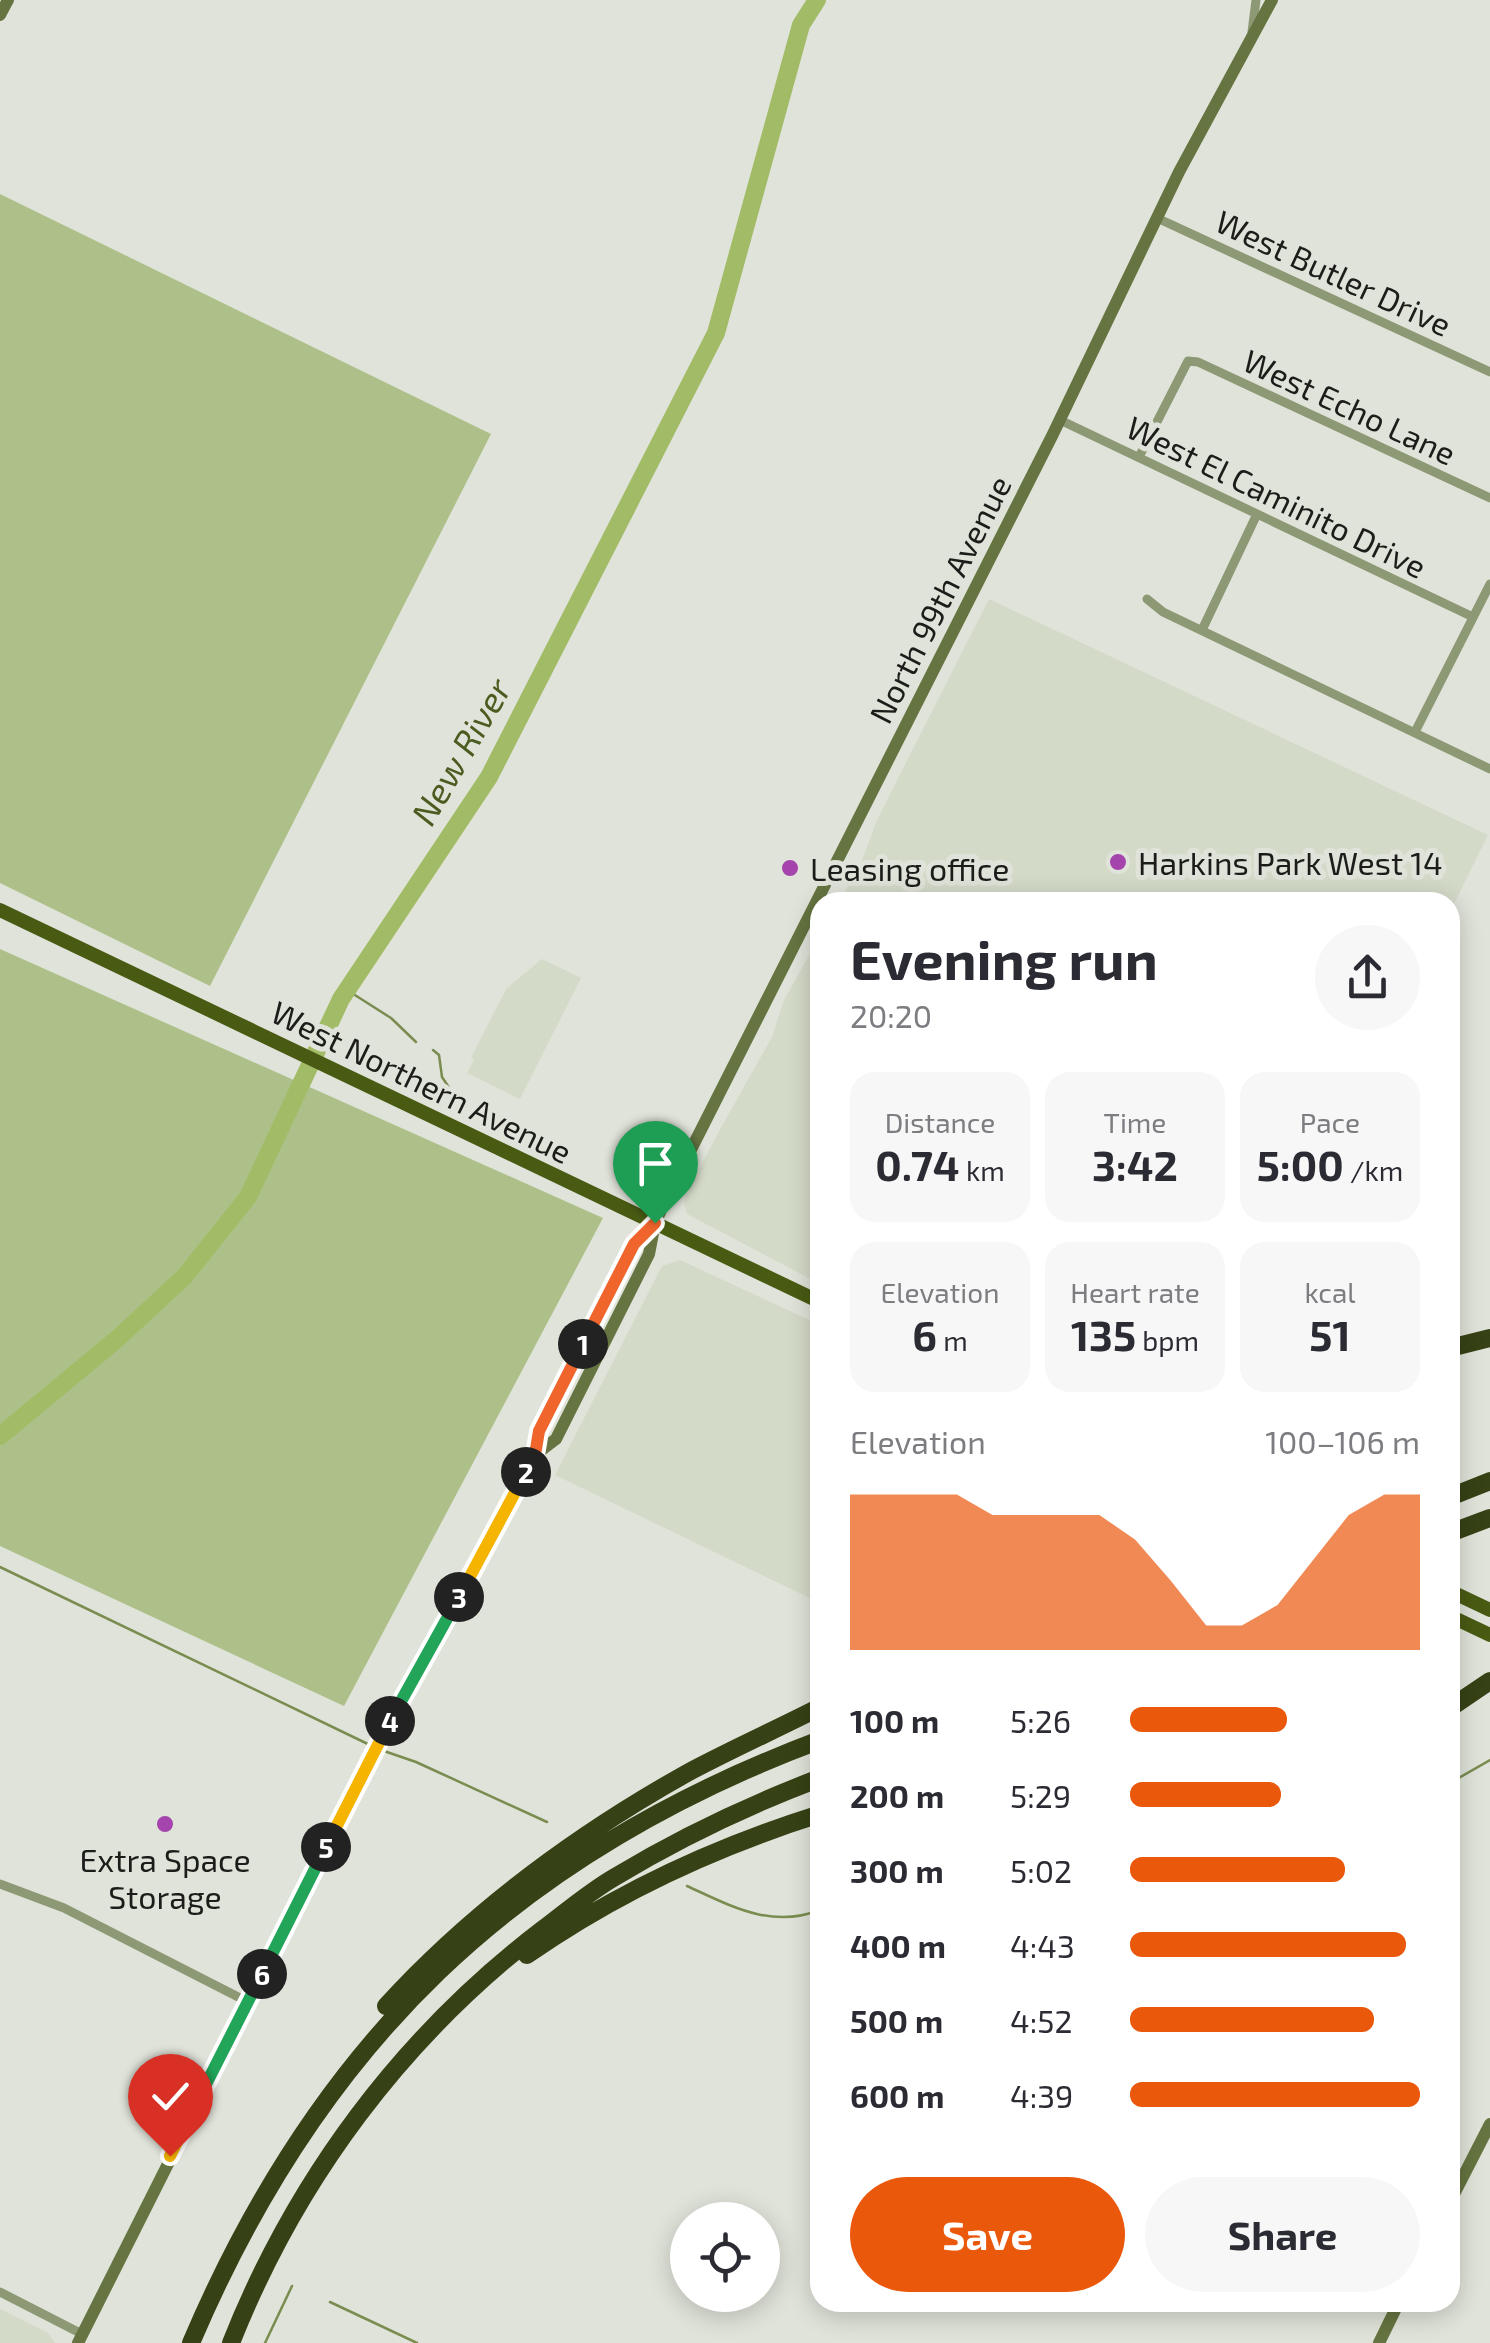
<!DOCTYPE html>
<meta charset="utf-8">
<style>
:root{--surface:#fff;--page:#f7f7f7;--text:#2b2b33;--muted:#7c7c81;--accent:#ea580c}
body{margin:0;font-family:"Exo 2",sans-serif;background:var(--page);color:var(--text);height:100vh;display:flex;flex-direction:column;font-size:38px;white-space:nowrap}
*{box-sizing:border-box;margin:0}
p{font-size:32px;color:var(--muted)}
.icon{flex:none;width:55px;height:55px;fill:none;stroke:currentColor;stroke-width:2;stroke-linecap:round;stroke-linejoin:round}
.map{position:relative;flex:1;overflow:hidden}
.sheet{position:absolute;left:810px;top:892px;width:650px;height:1420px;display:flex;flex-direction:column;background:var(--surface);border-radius:30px;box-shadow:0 5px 25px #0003}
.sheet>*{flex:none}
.tools{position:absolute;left:670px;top:2202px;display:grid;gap:20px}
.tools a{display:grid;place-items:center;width:110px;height:110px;border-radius:50%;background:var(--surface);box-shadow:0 5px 25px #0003;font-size:50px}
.pin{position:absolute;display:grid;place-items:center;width:85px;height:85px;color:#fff;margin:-102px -42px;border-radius:50% 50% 50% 0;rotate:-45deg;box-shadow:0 0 10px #0007}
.pin .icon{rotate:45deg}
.km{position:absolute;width:50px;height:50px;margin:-25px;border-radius:50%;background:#222;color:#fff;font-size:28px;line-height:50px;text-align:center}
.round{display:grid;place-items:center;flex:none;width:105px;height:105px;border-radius:52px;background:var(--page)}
.head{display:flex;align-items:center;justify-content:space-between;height:170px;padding:0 40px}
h1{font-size:55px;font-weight:700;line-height:75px}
.figures{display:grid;grid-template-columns:repeat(3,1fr);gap:15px;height:170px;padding:10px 40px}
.figures div{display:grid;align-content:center;border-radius:25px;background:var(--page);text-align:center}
.figures b{font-size:42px;font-weight:700}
.figures small{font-size:28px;font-weight:400}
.figures p{font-size:28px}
.chart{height:280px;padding:20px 40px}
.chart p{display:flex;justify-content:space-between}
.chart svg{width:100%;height:180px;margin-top:10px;fill:var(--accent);opacity:.7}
.action{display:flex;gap:20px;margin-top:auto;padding:20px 40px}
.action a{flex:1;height:115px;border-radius:60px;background:var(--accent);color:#fff;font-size:40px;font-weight:700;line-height:115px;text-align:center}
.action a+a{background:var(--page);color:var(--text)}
ul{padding:0 40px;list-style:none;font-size:32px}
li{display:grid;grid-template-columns:160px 120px 1fr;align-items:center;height:75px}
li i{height:25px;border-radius:12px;background:var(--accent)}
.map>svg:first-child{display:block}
</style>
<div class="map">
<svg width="1490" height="2343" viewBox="0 0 1490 2343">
<rect width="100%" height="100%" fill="#e0e3d9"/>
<path fill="#d4dac8" d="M989 599 1488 835 1450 912V902H839L861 863 877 820Z
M820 936V1284L687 1214 684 1204 685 1196 718 1133 772 1037 784 1000Z
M542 959 581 978 520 1099 467 1073 474 1060 471 1058 506 989Z
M680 1260 820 1325V1603L555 1475 662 1266Z
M0 2309 48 2333 55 2343H0Z"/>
<path fill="#aec089" d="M0 194 491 434 210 986 0 883Z
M0 949 603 1218 344 1706 0 1546Z"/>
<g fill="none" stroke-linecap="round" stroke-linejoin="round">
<path stroke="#7a8c50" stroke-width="2.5" d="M347 990 391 1018 416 1042
M433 1050 439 1055 442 1077 454 1095
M0 1567 372 1746
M384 1751 416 1762 547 1822
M1450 1783 1490 1760
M687 1886C731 1906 771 1929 820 1910
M330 2302 417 2343
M265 2343 292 2286"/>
<path stroke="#a2bb67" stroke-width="18" d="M0 1436 117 1339 184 1277 248 1197 341 999 489 777 716 333 801 25 817 0"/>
<path stroke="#8d9875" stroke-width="9" d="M1252 32 1256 0
M1157 218 1490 372
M1060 420 1473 617
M1139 457 1188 361 1198 362 1490 498
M1147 599 1163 612 1490 769
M1202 630 1257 514
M1415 732 1490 584
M0 1884 64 1908 248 2002
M0 2292 82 2334"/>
<path stroke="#657440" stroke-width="12" d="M0 15 8 0
M535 1455 556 1439 649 1254 655 1223 667 1197 1052 436 1179 172 1272 0
M1450 2202 1490 2124
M78 2343 394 1714 535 1455 539 1431 604 1300 634 1245 655 1223
M1379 2343 1399 2302"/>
<path stroke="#495b13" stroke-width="14" d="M0 910 820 1302
M1450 1591 1490 1610
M1450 1616 1490 1635"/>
<path stroke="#364215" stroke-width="18" d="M1450 1348 1490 1338
M1450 1497 1490 1481
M1450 1533 1490 1518
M1450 1708 1490 1681
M527 1955C617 1892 715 1847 820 1814
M386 2006C472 1912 578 1834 689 1772 732 1749 777 1729 820 1707
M191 2343C319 2042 513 1855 820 1740
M231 2343C296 2179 402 2037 542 1930 566 1912 589 1892 615 1877 681 1837 749 1805 820 1778"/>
</g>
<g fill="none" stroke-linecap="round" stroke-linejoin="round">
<g stroke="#fff" stroke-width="20">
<path id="split-1" d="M583 1344 634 1244 655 1223"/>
</g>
<g stroke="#fff" stroke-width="20">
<path id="split-2" d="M526 1472 535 1455 539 1431 583 1344"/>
</g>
<g stroke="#fff" stroke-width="20">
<path id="split-3" d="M459 1597 526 1472"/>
</g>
<g stroke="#fff" stroke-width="20">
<path id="split-4" d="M390 1721 459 1597"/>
</g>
<g stroke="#fff" stroke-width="20">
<path id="split-5" d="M326 1847 390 1721"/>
</g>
<g stroke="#fff" stroke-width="20">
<path id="split-6" d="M262 1974 326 1847"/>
</g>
<g stroke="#fff" stroke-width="20">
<path id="split-7" d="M198 2100 262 1974"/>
</g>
<g stroke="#fff" stroke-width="20">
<path id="split-8" d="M170 2156 198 2100"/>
</g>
<use href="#split-1" stroke="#f0652b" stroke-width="12"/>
<use href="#split-2" stroke="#f0652b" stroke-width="12"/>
<use href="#split-3" stroke="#f5b400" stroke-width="12"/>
<use href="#split-4" stroke="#22a559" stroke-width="12"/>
<use href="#split-5" stroke="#f5b400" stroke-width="12"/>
<use href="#split-6" stroke="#22a559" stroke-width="12"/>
<use href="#split-7" stroke="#22a559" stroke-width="12"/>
<use href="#split-8" stroke="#f5b400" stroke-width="12"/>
</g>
<g fill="#a444ac" stroke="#e0e3d9" stroke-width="4">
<circle cx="1118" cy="862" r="10"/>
<circle cx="790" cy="868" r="10"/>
<circle cx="165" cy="1824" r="10"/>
</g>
<g text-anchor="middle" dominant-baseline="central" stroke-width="10" stroke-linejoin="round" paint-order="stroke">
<g font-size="32" fill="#1c1d1a" stroke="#e0e3d9">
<text transform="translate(1334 272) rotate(25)">West Butler Drive</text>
<text transform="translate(1350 406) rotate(25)">West Echo Lane</text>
<text transform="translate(1277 496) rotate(26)">West El Caminito Drive</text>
<text transform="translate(939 599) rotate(-63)">North 99th Avenue</text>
<text transform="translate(422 1081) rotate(26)">West Northern Avenue</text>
</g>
<g font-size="32" fill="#1c1d1a" stroke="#e0e3d9" text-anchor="start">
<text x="1138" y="862">Harkins Park West 14</text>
<text x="810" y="868">Leasing office</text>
<text x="165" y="1859" text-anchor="middle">Extra Space<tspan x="165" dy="37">Storage</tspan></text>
</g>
<g font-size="35" font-style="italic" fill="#4c5c20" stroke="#e0e3d9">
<text transform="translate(460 751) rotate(-60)">New River</text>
</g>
</g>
</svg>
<div class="tools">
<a><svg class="icon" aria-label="locate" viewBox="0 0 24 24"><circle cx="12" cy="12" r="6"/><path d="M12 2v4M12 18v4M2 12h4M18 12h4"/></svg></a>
</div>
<div class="pin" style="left:655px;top:1223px;background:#1e9e55"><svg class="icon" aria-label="arrive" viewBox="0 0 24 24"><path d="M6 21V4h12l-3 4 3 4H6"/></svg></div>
<div class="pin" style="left:170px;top:2156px;background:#d93025"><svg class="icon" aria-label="check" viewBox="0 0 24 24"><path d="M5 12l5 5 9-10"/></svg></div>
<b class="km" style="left:583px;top:1344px">1</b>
<b class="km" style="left:526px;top:1472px">2</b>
<b class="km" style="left:459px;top:1597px">3</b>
<b class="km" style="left:390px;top:1721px">4</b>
<b class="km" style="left:326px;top:1847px">5</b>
<b class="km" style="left:262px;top:1974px">6</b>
<section class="sheet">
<div class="head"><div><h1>Evening run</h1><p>20:20</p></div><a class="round"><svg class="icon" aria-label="share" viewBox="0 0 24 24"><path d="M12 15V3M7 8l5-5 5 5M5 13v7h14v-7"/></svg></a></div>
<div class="figures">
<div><p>Distance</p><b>0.74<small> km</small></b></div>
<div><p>Time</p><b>3:42</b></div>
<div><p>Pace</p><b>5:00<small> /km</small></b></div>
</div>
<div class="figures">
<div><p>Elevation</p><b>6<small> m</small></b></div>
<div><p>Heart rate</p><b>135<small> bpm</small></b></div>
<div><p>kcal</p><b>51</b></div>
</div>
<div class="chart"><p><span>Elevation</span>100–106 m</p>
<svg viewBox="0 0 160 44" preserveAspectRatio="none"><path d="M0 44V6L10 6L20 6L30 6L40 11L50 11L60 11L70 11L80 17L90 27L100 38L110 38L120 33L130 22L140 11L150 6L160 6V44z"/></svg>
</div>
<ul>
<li><b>100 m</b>5:26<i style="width:54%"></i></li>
<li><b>200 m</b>5:29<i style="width:52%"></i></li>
<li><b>300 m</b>5:02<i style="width:74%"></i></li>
<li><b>400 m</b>4:43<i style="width:95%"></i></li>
<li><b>500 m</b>4:52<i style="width:84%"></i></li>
<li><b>600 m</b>4:39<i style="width:100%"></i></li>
</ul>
<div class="action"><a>Save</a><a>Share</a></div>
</section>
</div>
